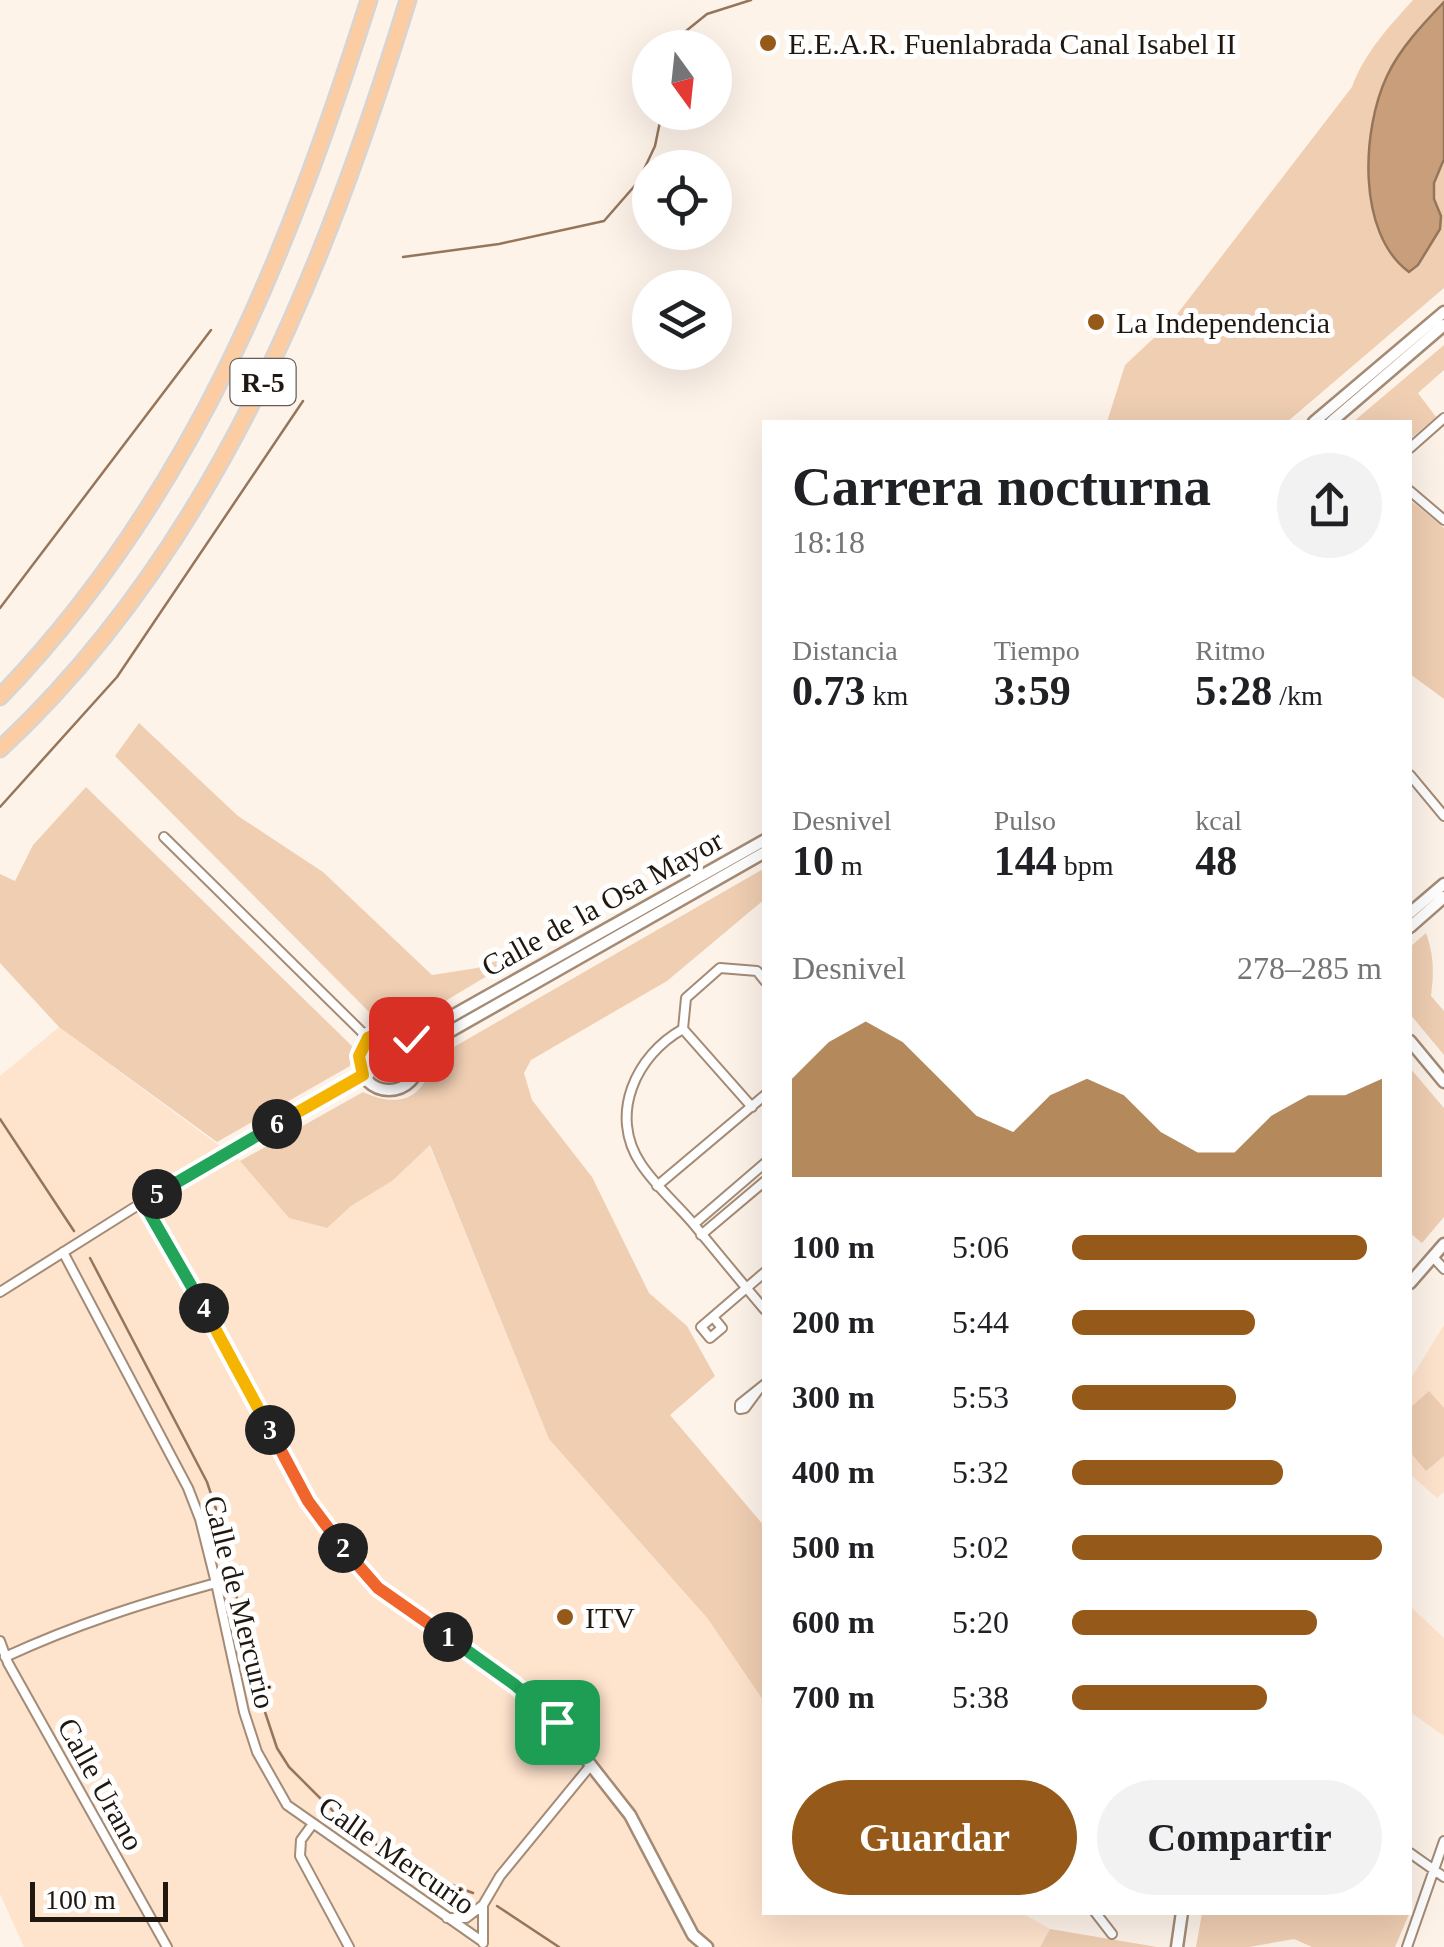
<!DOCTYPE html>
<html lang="es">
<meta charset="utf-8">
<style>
:root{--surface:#fff;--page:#f2f2f2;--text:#202124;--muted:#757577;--accent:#955a19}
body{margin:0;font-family:"Times New Roman",serif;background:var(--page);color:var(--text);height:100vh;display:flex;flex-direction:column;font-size:38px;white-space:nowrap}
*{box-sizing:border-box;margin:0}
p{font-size:32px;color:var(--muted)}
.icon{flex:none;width:55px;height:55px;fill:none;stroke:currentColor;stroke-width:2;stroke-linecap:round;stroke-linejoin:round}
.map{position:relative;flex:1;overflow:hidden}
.side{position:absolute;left:762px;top:420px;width:650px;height:1495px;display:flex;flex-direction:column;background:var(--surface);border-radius:0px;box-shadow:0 10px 40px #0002}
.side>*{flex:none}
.needle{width:65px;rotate:165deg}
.tools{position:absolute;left:632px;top:30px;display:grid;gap:20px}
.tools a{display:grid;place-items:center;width:100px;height:100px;border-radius:50%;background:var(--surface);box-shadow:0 10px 40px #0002;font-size:50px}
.scale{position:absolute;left:30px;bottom:25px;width:138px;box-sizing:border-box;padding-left:10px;border:5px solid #20170f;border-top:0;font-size:28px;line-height:35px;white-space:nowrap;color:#20170f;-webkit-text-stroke:8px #fff;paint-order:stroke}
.pin{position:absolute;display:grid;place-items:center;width:85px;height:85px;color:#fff;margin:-42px;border-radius:20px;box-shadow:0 5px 15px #0006}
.km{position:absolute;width:50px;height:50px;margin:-25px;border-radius:50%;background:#222;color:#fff;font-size:28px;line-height:50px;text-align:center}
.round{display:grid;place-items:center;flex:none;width:105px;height:105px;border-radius:52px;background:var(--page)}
.headline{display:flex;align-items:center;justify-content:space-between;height:170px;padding:0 30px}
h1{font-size:55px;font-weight:700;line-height:75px}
.figures{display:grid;grid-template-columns:repeat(3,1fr);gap:15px;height:170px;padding:10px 30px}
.figures div{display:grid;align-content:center}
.figures b{font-size:42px;font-weight:700}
.figures small{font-size:28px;font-weight:400}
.figures p{font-size:28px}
.chart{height:280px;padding:20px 30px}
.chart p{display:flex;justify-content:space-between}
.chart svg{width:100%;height:180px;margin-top:10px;fill:var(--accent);opacity:.7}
.button{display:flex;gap:20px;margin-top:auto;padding:20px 30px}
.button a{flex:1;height:115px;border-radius:60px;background:var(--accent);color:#fff;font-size:40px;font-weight:700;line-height:115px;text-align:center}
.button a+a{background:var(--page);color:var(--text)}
ul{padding:0 30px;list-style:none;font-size:32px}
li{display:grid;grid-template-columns:160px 120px 1fr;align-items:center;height:75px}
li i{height:25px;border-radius:12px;background:var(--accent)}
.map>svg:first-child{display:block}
</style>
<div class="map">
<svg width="1444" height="1947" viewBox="0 0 1444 1947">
<rect width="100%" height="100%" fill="#fef3e9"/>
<path fill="#fee3cd" d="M59 1027 240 1161 289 1218 326 1228 351 1206 392 1181 429 1144 549 1439 708 1619 765 1701V1912L1022 1913 1050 1929 1040 1947H24L0 1894V1076Z
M1444 1325V1492L1437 1498 1410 1474V1380Z
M1410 1606 1444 1638V1736L1410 1712Z"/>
<path fill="#efceb2" d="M1413 0H1444V288L1287 422H1107L1125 365 1171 322 1352 87C1365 52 1388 28 1413 0Z
M1444 345V370L1418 393 1436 417 1410 439V422H1353Z
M1410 500 1444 528V699L1410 674Z
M139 723 238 816 323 872 432 975 477 968 539 945 412 1021 395 1016 377 1020 115 756Z
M86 787 352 1046 350 1066 217 1142 59 1027 0 963V874L15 881 33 845Z
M765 868V899L667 981 531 1060 524 1073 532 1100 592 1177 649 1293 687 1326 715 1376 670 1415 765 1527V1703L708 1619 549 1439 430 1145 392 1181 351 1206 327 1228 289 1218 240 1161 363 1092C399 1109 425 1099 433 1059Z
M1426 933C1434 955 1434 972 1431 996L1444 1011V1055L1410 1014V947Z
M373 1060a18 18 0 1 1 36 0a18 18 0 1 1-36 0Z
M1410 1068 1444 1108V1217L1422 1243 1410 1233Z
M1429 1391 1444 1408V1456L1426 1471 1410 1452V1408Z
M1410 1912 1395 1947H1312L1294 1939 1249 1947H1196L1202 1913Z
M1050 1929 1157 1947H1040Z"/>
<path fill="#c99f7b" stroke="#96765b" stroke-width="2.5" d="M1444 2V159L1434 183V199L1441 216 1440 229 1418 265 1409 272C1356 233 1362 129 1387 76 1400 48 1424 23 1444 2Z"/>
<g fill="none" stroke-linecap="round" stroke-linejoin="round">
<path stroke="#96765b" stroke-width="2.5" d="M665 48 707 14 751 0
M403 257 499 244 604 221 638 182 655 146 662 112
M0 608 211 330
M0 807 117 677 303 401
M0 1119 74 1231
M90 1258 207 1482 220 1521 256 1685 277 1748 289 1767 338 1816 408 1868 473 1893
M497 1906 559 1947"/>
<g stroke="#a48b76" stroke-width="12">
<path id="street" d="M1410 448 1444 418
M1410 491 1444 520
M1410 775 1444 816
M164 837 368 1038
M683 1029C636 1055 608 1115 641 1164 657 1188 679 1206 696 1227 719 1255 742 1283 765 1310
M683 1029 686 998 720 968 757 971 765 981
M683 1029 752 1107
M657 1186 765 1095
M694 1224 765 1163
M701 1235 765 1181
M63 1252 188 1488 200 1519 216 1583 244 1712 257 1752 287 1805 483 1942
M1433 1257 1444 1269
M0 1292 143 1202
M713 1317 722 1328 710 1338 701 1327 765 1272
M759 1389 745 1408 740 1409V1404L765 1384
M0 1641 8 1663 167 1947
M5 1657C77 1624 140 1604 216 1583
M312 1825 301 1840 300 1856 349 1947
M1410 1853 1444 1877
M1095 1912 1112 1934
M447 1918H466L483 1905
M483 1943V1905L500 1876 591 1765
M1407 1947 1444 1841"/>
</g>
<g stroke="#a48b76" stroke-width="15">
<path id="secondary" d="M1314 422 1444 312
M1331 422 1444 325
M1410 913 1444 884
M1410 927 1444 897
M359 1060a30 30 0 1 1 60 0a30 30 0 1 1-60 0Z
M411 1039 765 840
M1410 1041 1444 1082
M420 1055 435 1040 765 852
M363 1075 143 1202 176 1255 308 1501 336 1541 378 1588 515 1685 557 1722 630 1815 693 1935 707 1947
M1410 1283 1444 1244
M1177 1947 1182 1912"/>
</g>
<g stroke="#d7d5d4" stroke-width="19">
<path id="highway" d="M0 697C191 499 287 257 369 0
M0 749C213 551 324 272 408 0"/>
</g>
<use href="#street" stroke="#fff" stroke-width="8"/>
<use href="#secondary" stroke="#fff" stroke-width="10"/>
<use href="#highway" stroke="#fccda3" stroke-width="14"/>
</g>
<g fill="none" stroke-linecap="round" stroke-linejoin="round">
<g stroke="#fff" stroke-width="20">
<path id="split-1" d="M448 1637 515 1685 557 1722"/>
</g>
<g stroke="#fff" stroke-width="20">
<path id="split-2" d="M343 1548 378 1588 448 1637"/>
</g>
<g stroke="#fff" stroke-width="20">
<path id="split-3" d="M270 1430 308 1501 343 1548"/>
</g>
<g stroke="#fff" stroke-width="20">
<path id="split-4" d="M204 1308 270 1430"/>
</g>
<g stroke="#fff" stroke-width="20">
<path id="split-5" d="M157 1194 143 1202 204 1308"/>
</g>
<g stroke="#fff" stroke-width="20">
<path id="split-6" d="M157 1194 277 1124"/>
</g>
<g stroke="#fff" stroke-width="20">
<path id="split-7" d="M277 1124 363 1075 359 1056 368 1038"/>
</g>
<g stroke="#fff" stroke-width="20">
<path id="split-8" d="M368 1038C383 1029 397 1028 411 1039"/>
</g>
<use href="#split-1" stroke="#22a559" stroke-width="12"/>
<use href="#split-2" stroke="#f0652b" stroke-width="12"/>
<use href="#split-3" stroke="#f0652b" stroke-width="12"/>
<use href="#split-4" stroke="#f5b400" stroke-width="12"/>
<use href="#split-5" stroke="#22a559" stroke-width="12"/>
<use href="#split-6" stroke="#22a559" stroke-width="12"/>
<use href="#split-7" stroke="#f5b400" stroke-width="12"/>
<use href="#split-8" stroke="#f5b400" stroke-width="12"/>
</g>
<g fill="#955a19" stroke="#fff" stroke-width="4">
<circle cx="768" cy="43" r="10"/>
<circle cx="1096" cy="322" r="10"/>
<circle cx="565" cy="1617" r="10"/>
</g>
<g text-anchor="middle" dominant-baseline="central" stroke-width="10" stroke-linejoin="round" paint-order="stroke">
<rect fill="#fff" stroke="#635d57" stroke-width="2.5" x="230.5" y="359" width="65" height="46" rx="8"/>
<g font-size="28" font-weight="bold" fill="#20170f">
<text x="263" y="382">R-5</text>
</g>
<g font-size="30" fill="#20170f" stroke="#fff" text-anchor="start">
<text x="788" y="43">E.E.A.R. Fuenlabrada Canal Isabel II</text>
<text x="1116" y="322">La Independencia</text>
<text x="585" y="1617">ITV</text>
</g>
<g font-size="30" fill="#20170f" stroke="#fff">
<text transform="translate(602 903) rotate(-29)">Calle de la Osa Mayor</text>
<text transform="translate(240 1602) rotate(76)">Calle de Mercurio</text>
<text transform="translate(101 1784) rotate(61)">Calle Urano</text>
<text transform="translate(397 1855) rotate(35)">Calle Mercurio</text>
</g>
</g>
</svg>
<div class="tools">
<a><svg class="needle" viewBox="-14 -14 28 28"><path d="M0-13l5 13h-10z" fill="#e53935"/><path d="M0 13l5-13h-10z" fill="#757577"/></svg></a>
<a><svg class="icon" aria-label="locate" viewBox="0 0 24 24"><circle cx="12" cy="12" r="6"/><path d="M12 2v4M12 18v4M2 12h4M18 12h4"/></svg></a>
<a><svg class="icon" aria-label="layers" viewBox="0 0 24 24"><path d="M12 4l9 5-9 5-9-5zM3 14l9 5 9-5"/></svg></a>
</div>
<div class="scale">100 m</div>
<div class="pin" style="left:557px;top:1722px;background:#1e9e55"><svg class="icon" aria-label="arrive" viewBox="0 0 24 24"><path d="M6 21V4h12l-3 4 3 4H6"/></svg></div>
<div class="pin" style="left:411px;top:1039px;background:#d93025"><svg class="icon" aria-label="check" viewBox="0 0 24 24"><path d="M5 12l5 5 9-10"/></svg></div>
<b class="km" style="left:448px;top:1637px">1</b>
<b class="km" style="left:343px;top:1548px">2</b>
<b class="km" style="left:270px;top:1430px">3</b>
<b class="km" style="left:204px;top:1308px">4</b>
<b class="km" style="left:157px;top:1194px">5</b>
<b class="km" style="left:277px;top:1124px">6</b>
<section class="side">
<div class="headline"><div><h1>Carrera nocturna</h1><p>18:18</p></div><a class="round"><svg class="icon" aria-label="share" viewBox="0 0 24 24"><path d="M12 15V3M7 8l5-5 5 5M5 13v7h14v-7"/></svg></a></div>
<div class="figures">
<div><p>Distancia</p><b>0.73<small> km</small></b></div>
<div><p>Tiempo</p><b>3:59</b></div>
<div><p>Ritmo</p><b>5:28<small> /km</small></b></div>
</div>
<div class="figures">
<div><p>Desnivel</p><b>10<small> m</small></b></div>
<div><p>Pulso</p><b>144<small> bpm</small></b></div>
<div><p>kcal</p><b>48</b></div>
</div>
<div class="chart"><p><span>Desnivel</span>278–285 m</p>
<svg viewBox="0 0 160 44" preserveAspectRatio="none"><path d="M0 44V20L10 11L20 6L30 11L40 20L50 29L60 33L70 24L80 20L90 24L100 33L110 38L120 38L130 29L140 24L150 24L160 20V44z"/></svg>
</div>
<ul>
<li><b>100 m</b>5:06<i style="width:95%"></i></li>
<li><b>200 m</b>5:44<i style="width:59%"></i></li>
<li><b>300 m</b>5:53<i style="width:53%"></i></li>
<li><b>400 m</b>5:32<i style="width:68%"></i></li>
<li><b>500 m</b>5:02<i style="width:100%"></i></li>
<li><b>600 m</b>5:20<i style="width:79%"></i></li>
<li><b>700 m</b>5:38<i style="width:63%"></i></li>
</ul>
<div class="button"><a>Guardar</a><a>Compartir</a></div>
</section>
</div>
